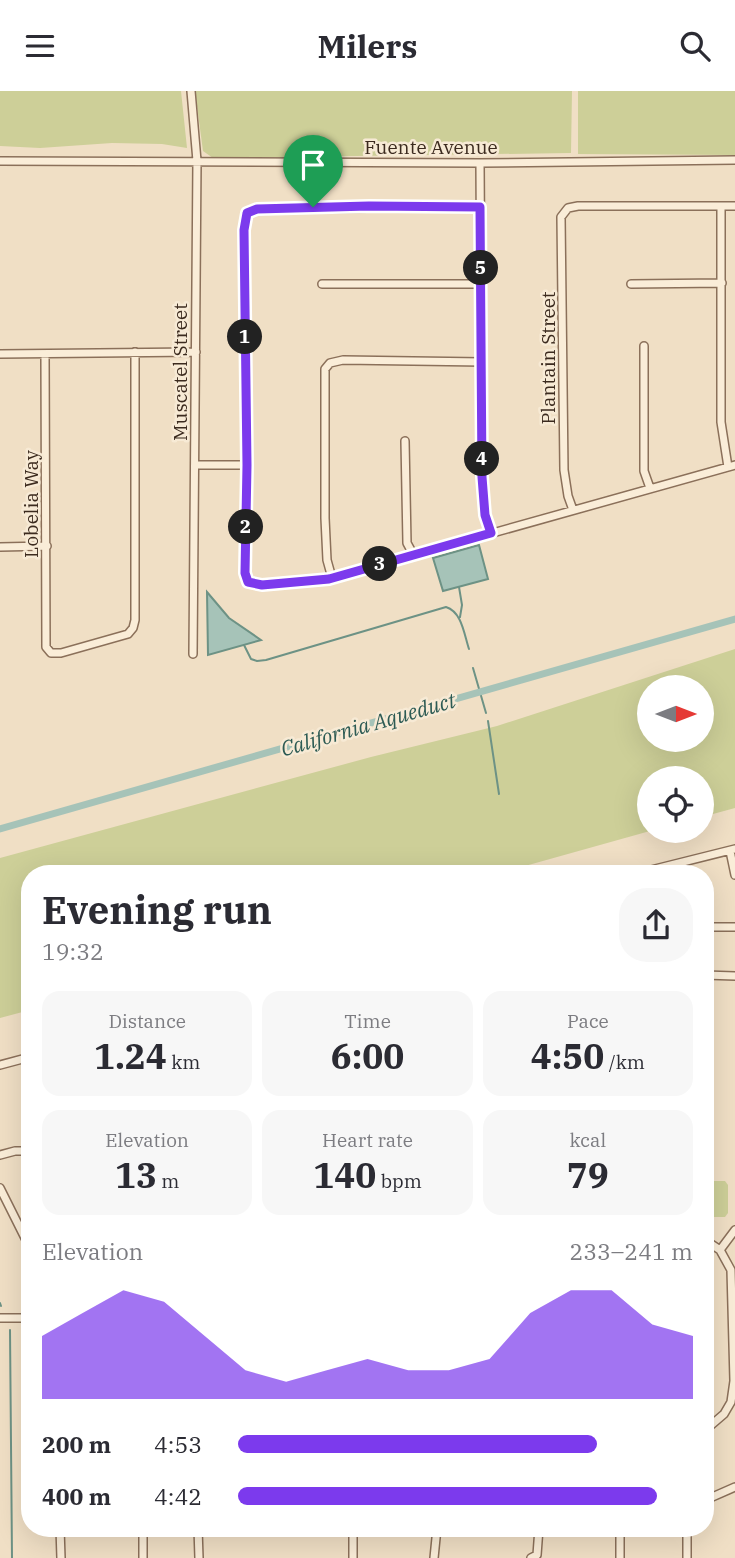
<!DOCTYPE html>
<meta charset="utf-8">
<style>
:root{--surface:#fff;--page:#f7f7f7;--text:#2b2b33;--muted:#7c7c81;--accent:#7c3aed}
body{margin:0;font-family:"IBM Plex Serif",serif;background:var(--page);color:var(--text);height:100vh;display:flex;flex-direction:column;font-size:26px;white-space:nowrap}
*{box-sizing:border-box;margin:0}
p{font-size:23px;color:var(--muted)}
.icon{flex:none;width:38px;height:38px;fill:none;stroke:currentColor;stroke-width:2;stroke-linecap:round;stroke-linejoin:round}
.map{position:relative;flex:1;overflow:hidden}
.panel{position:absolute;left:21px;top:774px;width:693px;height:672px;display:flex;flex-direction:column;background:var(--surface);border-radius:28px;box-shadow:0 7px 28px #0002}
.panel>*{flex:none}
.needle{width:46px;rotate:90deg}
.fabs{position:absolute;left:637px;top:584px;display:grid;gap:14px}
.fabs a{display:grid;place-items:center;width:77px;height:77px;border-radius:50%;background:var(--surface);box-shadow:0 7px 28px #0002;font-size:35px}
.pin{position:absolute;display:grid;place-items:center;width:60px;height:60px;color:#fff;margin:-72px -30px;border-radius:50% 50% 50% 0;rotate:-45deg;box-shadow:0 0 7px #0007}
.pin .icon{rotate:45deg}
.km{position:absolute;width:35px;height:35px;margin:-18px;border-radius:50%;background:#222;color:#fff;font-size:19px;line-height:35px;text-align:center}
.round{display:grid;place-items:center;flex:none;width:74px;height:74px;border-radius:28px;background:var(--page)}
.summary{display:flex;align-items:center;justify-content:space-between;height:119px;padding:0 21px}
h1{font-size:38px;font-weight:800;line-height:52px}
.figures{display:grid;grid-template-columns:repeat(3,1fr);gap:10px;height:119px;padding:7px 21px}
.figures div{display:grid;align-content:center;border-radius:18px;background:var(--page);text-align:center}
.figures b{font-size:35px;font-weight:800}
.figures small{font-size:19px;font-weight:400}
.figures p{font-size:19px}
.chart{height:196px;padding:14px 21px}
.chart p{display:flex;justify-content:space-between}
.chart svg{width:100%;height:126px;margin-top:7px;fill:var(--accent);opacity:.7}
ul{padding:0 21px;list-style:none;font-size:23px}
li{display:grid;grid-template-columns:112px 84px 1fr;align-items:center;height:52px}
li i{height:18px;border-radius:9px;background:var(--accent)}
header{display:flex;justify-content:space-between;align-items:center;height:91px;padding:0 21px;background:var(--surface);font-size:32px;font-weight:800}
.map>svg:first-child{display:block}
</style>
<header><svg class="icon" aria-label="menu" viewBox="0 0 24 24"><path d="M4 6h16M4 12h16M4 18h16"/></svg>Milers<svg class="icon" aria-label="search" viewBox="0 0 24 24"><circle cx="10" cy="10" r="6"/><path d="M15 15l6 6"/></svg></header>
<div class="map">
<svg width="735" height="1467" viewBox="0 0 735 1467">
<rect width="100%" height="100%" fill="#f0dfc5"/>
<path fill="#cdcf98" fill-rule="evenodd" d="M0 0H181L187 57 162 53 112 52 40 57 0 55Z
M195 0H572L571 62 213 67 203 60Z
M578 0H735V64L578 63Z
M735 558V717L702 726V688H649L650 740 500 782H30V919L0 927V767L371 666 497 635ZM649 597H702V649H649Z
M705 1090H725L728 1094V1122L725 1126H705Z"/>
<path fill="#a6c3b8" stroke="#6d9285" stroke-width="2" d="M479 454 488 488 443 500 433 467Z
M207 501 229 527 261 549 208 564Z"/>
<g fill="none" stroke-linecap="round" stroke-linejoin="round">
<path stroke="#6d9285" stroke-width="2" d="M459 496 462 514 460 526
M244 554 251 568 257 570 266 569 446 516C462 521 464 543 469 558
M473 577 486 622
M488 630 499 703
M0 1212 1 1215
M10 1239 12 1467"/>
<path stroke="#a6c3b8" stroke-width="7" d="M0 738 735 528"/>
<g stroke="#8b705a" stroke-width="10">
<path id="minor" d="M191 0 197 70 193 563
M0 70 480 72 735 69
M480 72 482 386 485 424 491 442
M721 115V331L728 376
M480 116 257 118 247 122 244 139 247 374 245 482 248 491 262 494 329 488 735 374
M322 193H482
M631 193 722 192
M644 255V380L650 397
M0 263 196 261
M45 263 46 556 51 562H61L128 543 133 537 135 529V261
M405 350 407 452 413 463
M195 374H247
M573 419 568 405 564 379 561 126 568 117 578 115H735
M0 456 47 455
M332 487 327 469 325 427V278L330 272 343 269 483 271
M730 760 735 784
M639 782 735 758
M705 836H735
M705 884 735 885
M0 974 30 966
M0 1064 15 1060H30
M0 1097 30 1157
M705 1149 720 1159 731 1179 734 1290 731 1311 724 1323 710 1335 705 1337
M720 1159 735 1139
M0 1227H30
M705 1407H710L735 1396
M60 1437 61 1467
M143 1437V1467
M198 1437 199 1467
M620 1437V1467
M353 1467V1437
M434 1467 437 1437
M531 1467 537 1464 539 1437
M687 1467V1437"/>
</g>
<use href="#minor" stroke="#faedd8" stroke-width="7"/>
</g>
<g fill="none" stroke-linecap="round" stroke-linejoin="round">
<g stroke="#fff" stroke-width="14">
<path id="route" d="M369 115 480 116 482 386 485 424 491 442 329 488 262 494 248 491 245 482 247 374 244 139 247 122 257 118Z"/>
</g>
<use href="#route" stroke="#7c3aed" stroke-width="9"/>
</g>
<g text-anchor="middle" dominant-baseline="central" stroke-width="5" stroke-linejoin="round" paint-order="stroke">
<g font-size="19" fill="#3b2a1e" stroke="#f7ead5">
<text x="431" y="56">Fuente Avenue</text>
<text transform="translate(548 267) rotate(-90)">Plantain Street</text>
<text transform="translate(180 281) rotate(-90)">Muscatel Street</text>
<text transform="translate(31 413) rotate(-90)">Lobelia Way</text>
</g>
<g font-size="21" font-style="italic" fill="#2d5b54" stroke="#f7ead5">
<text transform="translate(368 633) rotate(-16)">California Aqueduct</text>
</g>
</g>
</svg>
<div class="fabs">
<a><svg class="needle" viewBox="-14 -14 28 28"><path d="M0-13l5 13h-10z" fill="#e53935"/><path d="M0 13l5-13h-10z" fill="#7c7c81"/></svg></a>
<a><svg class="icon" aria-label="locate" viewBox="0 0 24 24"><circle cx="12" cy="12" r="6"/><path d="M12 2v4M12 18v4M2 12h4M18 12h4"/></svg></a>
</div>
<div class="pin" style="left:313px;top:116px;background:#1e9e55"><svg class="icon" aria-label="arrive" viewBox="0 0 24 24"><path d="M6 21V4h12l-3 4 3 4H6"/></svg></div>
<b class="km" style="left:245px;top:246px">1</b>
<b class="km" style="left:246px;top:436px">2</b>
<b class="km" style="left:380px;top:473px">3</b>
<b class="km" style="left:482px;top:368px">4</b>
<b class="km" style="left:481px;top:177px">5</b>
<section class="panel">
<div class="summary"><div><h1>Evening run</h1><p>19:32</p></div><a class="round"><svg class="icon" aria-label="share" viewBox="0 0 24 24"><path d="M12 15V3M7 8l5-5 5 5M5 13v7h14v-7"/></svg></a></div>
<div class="figures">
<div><p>Distance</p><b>1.24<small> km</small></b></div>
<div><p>Time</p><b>6:00</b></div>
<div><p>Pace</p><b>4:50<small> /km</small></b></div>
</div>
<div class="figures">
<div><p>Elevation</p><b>13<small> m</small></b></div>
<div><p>Heart rate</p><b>140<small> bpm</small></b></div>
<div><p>kcal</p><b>79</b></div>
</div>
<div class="chart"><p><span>Elevation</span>233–241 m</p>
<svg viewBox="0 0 160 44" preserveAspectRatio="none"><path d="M0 44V22L10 14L20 6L30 10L40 22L50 34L60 38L70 34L80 30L90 34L100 34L110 30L120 14L130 6L140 6L150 18L160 22V44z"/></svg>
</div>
<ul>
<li><b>200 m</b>4:53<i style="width:79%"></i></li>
<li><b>400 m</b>4:42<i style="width:92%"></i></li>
</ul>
</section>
</div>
